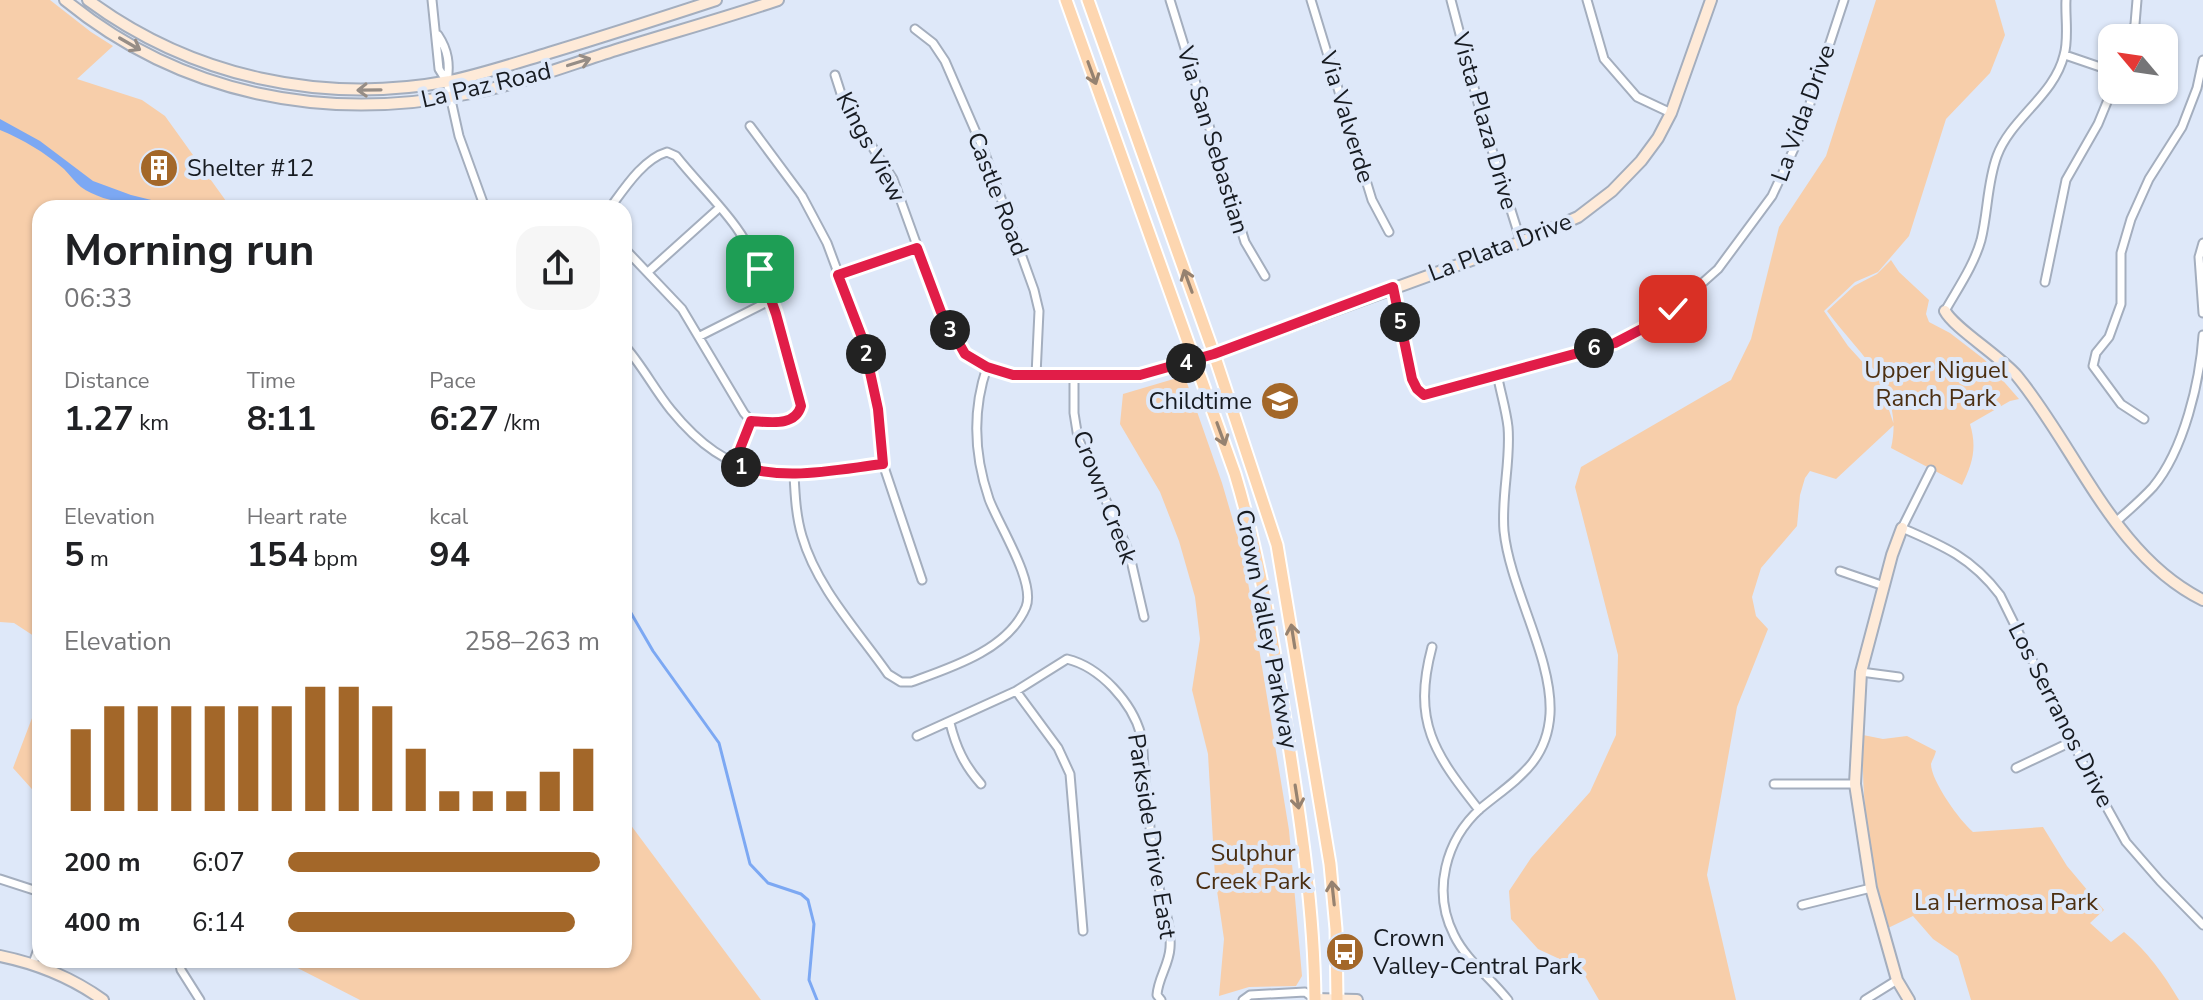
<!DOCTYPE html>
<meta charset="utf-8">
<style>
:root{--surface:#fff;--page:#f6f6f6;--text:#202124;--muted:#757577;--accent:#a36729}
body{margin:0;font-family:"Nunito Sans",sans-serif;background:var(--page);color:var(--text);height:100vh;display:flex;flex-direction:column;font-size:30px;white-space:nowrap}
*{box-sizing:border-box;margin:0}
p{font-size:26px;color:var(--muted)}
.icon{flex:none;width:44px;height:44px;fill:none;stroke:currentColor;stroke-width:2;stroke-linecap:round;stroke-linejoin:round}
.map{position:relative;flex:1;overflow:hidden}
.drawer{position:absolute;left:32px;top:200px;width:600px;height:768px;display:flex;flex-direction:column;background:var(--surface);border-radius:24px;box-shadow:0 2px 6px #0004}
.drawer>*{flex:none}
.needle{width:52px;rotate:299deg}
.buttons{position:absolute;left:2098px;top:24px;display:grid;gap:16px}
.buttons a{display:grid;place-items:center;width:80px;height:80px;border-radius:16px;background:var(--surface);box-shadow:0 2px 6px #0004;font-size:40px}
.pin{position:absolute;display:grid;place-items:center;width:68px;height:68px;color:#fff;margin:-34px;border-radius:16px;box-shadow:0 4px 12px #0006}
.km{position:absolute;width:40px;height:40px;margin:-20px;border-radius:50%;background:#222;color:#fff;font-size:22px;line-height:40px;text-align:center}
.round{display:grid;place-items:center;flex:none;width:84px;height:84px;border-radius:24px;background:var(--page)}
.head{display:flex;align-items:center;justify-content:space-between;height:136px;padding:0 32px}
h1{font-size:44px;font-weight:700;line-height:60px}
.figures{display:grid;grid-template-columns:repeat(3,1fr);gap:12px;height:136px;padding:8px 32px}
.figures div{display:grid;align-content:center}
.figures b{font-size:34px;font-weight:700}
.figures small{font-size:22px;font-weight:400}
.figures p{font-size:22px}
.chart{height:224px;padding:16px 32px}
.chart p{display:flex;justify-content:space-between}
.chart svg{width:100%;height:144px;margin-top:8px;stroke:var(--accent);stroke-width:6}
ul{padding:0 32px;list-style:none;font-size:26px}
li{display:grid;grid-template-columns:128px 96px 1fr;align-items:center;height:60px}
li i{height:20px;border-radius:10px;background:var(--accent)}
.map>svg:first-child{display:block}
</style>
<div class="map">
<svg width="2203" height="1000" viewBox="0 0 2203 1000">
<rect width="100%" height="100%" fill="#dee8f9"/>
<path fill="#f7ceaa" d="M0 0H50L91 32 113 46 77 79 142 100 165 116 226 201 239 208H40V640L14 623 0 622Z
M1876 0H1995L2005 35 1990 73 1946 119 1909 236 1878 272 1855 282 1824 311 1848 346 1879 380 1894 425 1836 479 1810 471 1805 478 1800 495 1797 526 1761 568 1752 597 1756 616 1768 629 1737 707 1707 875 1736 1000H1599L1581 969 1538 949 1511 919 1509 891 1531 858 1590 792 1616 735 1618 655 1575 487 1581 467 1731 380 1751 339 1779 227 1826 156Z
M1891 260 1899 272 1929 300 1926 314 1929 322 1950 333 1985 360 2019 399 2010 401 1970 424C1977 447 1973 463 1962 485L1891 448C1905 387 1859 355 1827 311L1854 286 1877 274Z
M1177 378 1187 383 1222 483 1244 558 1289 830 1302 976 1296 986 1249 987 1219 996 1224 939 1215 877 1208 754 1192 690 1200 639 1195 597 1179 541 1160 492 1120 424 1123 394Z
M40 697V798L13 768Z
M1863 735 1883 739 1907 736 1936 751C1935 756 1932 760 1931 764 1931 781 1960 821 1973 832L2043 827 2067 866 2104 910 2090 923 2111 942 2124 932C2148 952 2163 973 2179 1000H1971L1958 956 1933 939 1913 916 1888 928C1869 865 1861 801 1863 735Z
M624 816 761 1000H360L282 960H624Z"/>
<path fill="#7ca8f3" d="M0 119 40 141 93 181 131 195 184 208C156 208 105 205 81 187 75 182 70 175 64 169 44 152 24 140 0 130Z"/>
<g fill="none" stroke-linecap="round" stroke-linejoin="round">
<path stroke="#7ca8f3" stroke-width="3" d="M624 601 653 651 719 743 750 864 768 883 801 894 808 900 814 924 809 980 817 1000"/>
<g stroke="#a4aebe" stroke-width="11">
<path id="street" d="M432 0 439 69 447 82 459 136 485 208
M1170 0 1245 242 1265 276
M1311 0 1372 200 1389 232
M1451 0 1482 118 1521 242
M1587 0 1604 59 1637 97 1671 113
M915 29 933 43 945 61 984 151 1034 290 1039 311 1036 375
M438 35C448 50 450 64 447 82
M2130 38 2135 24 2137 0
M2065 55 2112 71
M750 126 802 196 827 243 863 340 878 409 883 464 922 580
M610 208C624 189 643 159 667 152L676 156C695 180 718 202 736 227 773 278 784 346 801 406 795 427 770 422 751 421L734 464
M2203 243 2199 257 2203 313
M624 248 682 309 744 413 751 421
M648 272 719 208
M838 275 917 248
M2045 282 2066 180 2098 124 2112 90
M1393 287 1412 379 1417 389 1424 395 1615 343 1663 318 1718 269 1772 196 1798 140 1844 0
M1945 311C1958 288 1974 265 1981 240 1988 212 1987 183 1997 156 2011 118 2054 96 2064 55 2069 39 2065 17 2066 0
M700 336 771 300
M624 345C642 365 654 389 671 410 738 492 790 475 883 464
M1497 373C1500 391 1506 409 1508 427 1511 461 1501 496 1504 531 1510 589 1553 658 1550 714 1547 763 1515 780 1481 808 1445 840 1432 892 1454 935 1466 960 1491 978 1508 1000
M1074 376V413L1078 438 1129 552 1144 617
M2144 419 2121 404 2093 366 2096 353 2109 337 2121 304V253L2131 219 2149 179 2182 127 2197 88 2203 60
M1931 470 1902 528C1944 546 1972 558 2000 595L2091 779 2126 842 2160 881 2203 925
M794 474C795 495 796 516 802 536 817 588 858 631 888 674L901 682H911C950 668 1008 650 1026 607 1036 582 998 524 989 499 974 455 972 411 987 367L965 354 953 335 941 312 893 179 844 103 835 75
M2117 521C2129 510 2142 499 2153 487 2184 450 2200 381 2203 335
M1840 571 1884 586
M1432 647C1412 722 1434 753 1479 810
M1861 672 1899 677
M1016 691 1058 748 1070 774 1083 931
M950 723C956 747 964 765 981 784
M917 736 1016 691 1067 659C1100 667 1132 702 1141 735 1144 749 1143 764 1145 778 1148 809 1151 839 1155 870 1159 895 1172 921 1170 948 1169 965 1158 978 1157 995L1161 1000
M2016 768 2073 741
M1774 784H1855
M0 879 40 892
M1802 905 1871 888
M179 960 181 970 200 1000
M33 963 40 944
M1243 1000 1250 995 1305 992 1315 999
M1865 1000 1897 980"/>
</g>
<g stroke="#a4aebe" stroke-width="14">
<path id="secondary" d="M65 0C181 95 326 123 471 93 520 84 568 65 616 50 670 33 725 18 778 0
M88 0C192 77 322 105 450 81 483 74 516 63 549 53 605 36 661 18 716 0
M1945 311C1954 328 2000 356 2017 376 2077 449 2114 556 2203 600
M987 367 1013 375H1140L1214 354 1521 242 1578 217 1612 191 1641 161 1658 138 1671 113 1711 0
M1902 528 1892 555 1861 672 1855 784 1871 888 1897 980 1909 1000
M0 956C39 964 71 977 103 1000
M1315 999 1357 1000"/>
</g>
<g stroke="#fff" stroke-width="15">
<path id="primary" d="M1066 0 1235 474C1260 557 1273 641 1286 726 1300 817 1314 907 1315 1000
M1088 0 1214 354 1277 545 1330 864 1336 929 1337 1000"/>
</g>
<use href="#street" stroke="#fff" stroke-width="7"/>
<use href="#secondary" stroke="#feead8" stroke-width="10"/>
<use href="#primary" stroke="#fdd6b0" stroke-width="11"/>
</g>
<defs><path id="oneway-shaft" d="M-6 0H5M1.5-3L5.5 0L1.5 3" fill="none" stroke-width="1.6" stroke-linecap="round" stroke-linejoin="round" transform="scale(2)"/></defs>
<g stroke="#968d86">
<use href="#oneway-shaft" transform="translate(130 44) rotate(30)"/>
<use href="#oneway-shaft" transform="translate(579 62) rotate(-17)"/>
<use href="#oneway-shaft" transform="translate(369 90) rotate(179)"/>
</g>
<g stroke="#968270">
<use href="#oneway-shaft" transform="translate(1092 73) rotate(70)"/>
<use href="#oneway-shaft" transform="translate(1188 281) rotate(-110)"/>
<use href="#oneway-shaft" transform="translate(1221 434) rotate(70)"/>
<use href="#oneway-shaft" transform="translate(1293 636) rotate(-99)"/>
<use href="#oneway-shaft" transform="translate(1297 797) rotate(81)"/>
<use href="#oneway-shaft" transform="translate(1333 893) rotate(-96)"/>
</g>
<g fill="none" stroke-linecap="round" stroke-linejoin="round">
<g stroke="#fff" stroke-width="16">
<path id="route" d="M760 269 776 314 801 406C795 427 770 422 751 421L734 464C783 482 833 470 883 464L878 409 863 340 838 275 917 248 941 312 965 354 987 367 1013 375H1140L1214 354 1393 287 1412 379 1417 389 1424 395 1615 343 1663 318 1673 309"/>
</g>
<use href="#route" stroke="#e11d48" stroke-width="10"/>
</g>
<defs>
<g id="building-disc" transform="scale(2)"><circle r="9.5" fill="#a36729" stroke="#dee8f9"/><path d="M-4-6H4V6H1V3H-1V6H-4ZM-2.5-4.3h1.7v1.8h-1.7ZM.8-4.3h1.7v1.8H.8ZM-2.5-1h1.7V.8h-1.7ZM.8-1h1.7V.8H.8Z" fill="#fff"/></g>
<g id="school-disc" transform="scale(2)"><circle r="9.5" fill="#a36729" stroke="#dee8f9"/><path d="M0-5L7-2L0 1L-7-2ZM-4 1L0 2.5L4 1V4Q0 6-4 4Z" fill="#fff"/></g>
<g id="bus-disc" transform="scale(2)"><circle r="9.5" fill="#a36729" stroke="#dee8f9"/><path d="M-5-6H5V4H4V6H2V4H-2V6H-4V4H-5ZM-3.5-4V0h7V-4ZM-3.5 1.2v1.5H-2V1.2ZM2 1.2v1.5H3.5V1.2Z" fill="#fff"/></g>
</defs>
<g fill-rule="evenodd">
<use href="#building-disc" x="159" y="168"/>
<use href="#school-disc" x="1280" y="401"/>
<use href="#bus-disc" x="1345" y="952"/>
</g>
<g text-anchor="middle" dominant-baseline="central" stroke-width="8" stroke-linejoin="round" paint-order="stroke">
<g font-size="24" fill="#171b21" stroke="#dee8f9">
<text transform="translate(486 85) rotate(-13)">La Paz Road</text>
<text transform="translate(1803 113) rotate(-70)">La Vida Drive</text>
<text transform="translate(1347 117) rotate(73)">Via Valverde</text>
<text transform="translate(1485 121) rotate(74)">Vista Plaza Drive</text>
<text transform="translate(1213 140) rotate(73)">Via San Sebastian</text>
<text transform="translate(871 147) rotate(62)">Kings View</text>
<text transform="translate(998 194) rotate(69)">Castle Road</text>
<text transform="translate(1500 247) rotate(-21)">La Plata Drive</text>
<text transform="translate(1105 497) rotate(69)">Crown Creek</text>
<text transform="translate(1267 629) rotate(79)">Crown Valley Parkway</text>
<text transform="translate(2061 715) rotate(63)">Los Serranos Drive</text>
<text transform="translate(1152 836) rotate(81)">Parkside Drive East</text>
</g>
<g font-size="24" fill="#171b21" stroke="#dee8f9" text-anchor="start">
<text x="187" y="168">Shelter #12</text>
<text x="1252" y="401" text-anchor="end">Childtime</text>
<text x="1373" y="938">Crown<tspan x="1373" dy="28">Valley-Central Park</tspan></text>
</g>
<g font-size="24" fill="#4c2f11" stroke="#dee8f9">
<text x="1936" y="370">Upper Niguel<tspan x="1936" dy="28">Ranch Park</tspan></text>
<text x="1253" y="853">Sulphur<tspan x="1253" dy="28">Creek Park</tspan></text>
<text x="2006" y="902">La Hermosa Park</text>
</g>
</g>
</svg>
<div class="buttons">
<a><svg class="needle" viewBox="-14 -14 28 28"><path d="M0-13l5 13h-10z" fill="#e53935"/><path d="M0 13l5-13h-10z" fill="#757577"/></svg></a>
</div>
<div class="pin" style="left:760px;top:269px;background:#1e9e55"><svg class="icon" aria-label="arrive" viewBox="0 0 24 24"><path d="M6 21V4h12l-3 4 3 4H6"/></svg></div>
<div class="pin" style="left:1673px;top:309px;background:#d93025"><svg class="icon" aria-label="check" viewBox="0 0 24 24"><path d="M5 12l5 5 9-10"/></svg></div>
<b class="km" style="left:741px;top:467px">1</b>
<b class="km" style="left:866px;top:354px">2</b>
<b class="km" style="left:950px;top:330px">3</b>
<b class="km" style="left:1186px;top:363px">4</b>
<b class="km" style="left:1400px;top:322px">5</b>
<b class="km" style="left:1594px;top:348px">6</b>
<section class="drawer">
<div class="head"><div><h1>Morning run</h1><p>06:33</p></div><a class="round"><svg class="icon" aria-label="share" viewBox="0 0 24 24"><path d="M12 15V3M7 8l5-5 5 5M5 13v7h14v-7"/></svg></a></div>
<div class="figures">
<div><p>Distance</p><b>1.27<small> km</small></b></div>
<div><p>Time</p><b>8:11</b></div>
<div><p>Pace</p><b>6:27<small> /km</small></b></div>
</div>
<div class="figures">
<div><p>Elevation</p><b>5<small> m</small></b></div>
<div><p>Heart rate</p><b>154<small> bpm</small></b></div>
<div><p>kcal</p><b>94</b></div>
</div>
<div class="chart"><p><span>Elevation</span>258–263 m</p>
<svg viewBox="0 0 160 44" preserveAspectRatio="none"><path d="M5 44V19M15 44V12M25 44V12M35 44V12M45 44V12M55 44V12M65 44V12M75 44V6M85 44V6M95 44V12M105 44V25M115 44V38M125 44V38M135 44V38M145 44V32M155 44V25"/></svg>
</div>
<ul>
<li><b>200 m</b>6:07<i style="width:100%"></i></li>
<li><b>400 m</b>6:14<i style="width:92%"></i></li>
</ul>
</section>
</div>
